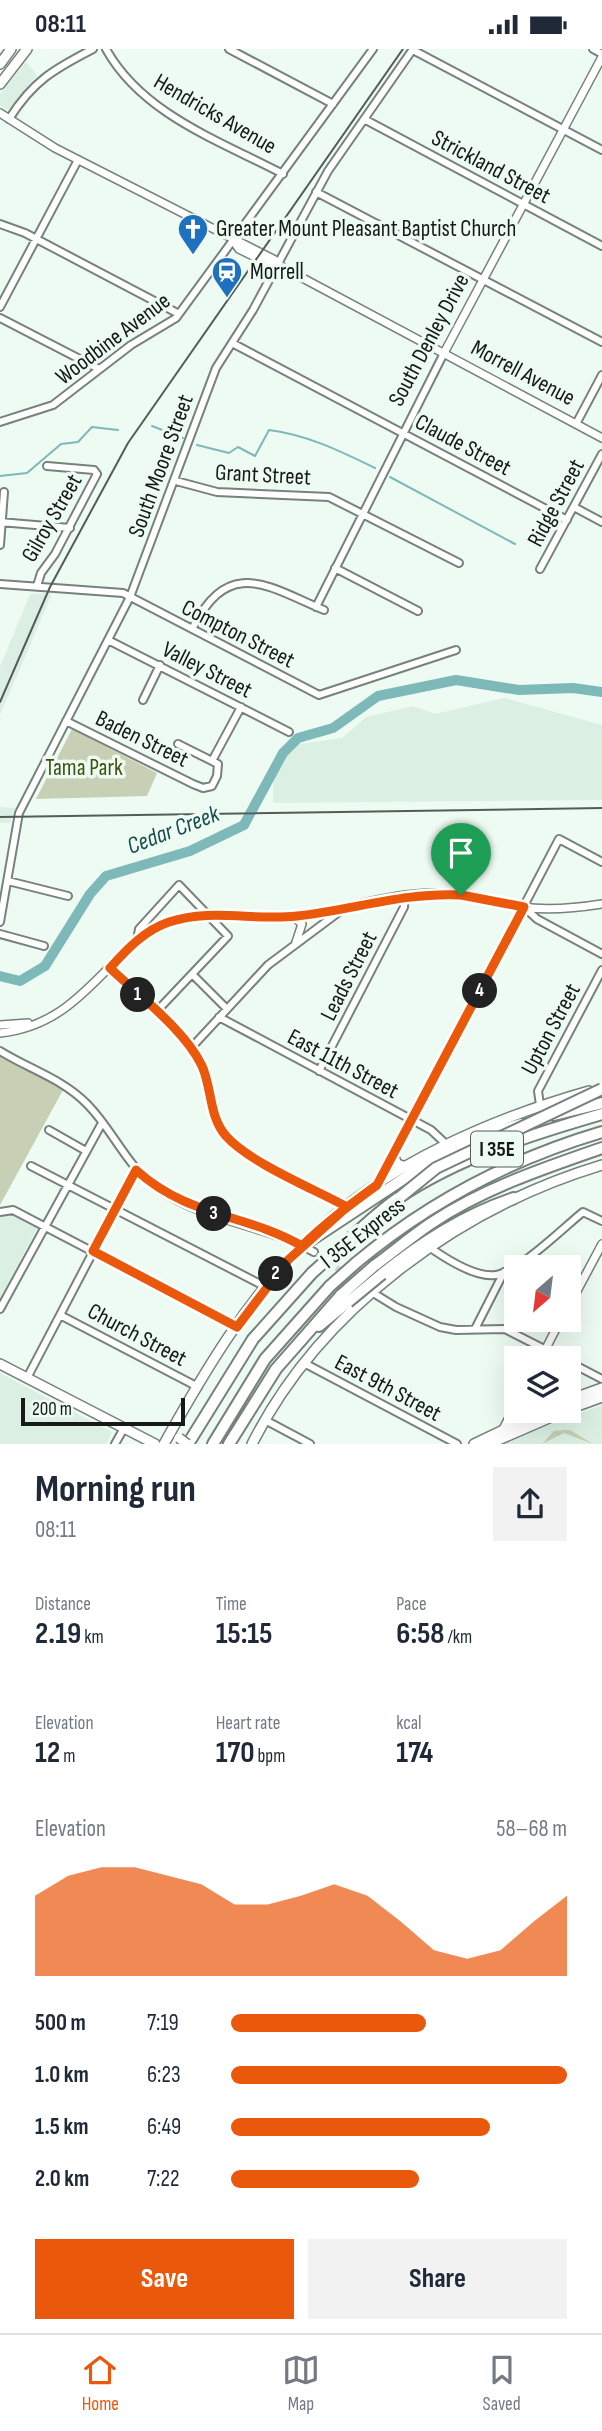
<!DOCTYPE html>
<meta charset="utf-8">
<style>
:root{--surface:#fff;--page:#f2f2f3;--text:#1f2937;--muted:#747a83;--line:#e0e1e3;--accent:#ea580c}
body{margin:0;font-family:"Sofia Sans Condensed",sans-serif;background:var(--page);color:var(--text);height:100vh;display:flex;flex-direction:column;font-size:26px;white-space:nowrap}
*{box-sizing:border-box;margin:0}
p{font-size:23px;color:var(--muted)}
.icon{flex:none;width:38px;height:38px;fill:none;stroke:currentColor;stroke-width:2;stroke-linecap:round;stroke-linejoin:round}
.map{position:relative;height:1395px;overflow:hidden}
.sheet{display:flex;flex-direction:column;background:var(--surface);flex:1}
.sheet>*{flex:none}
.needle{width:46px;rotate:208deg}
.controls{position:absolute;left:504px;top:1206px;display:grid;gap:14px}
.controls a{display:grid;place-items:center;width:77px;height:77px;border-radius:0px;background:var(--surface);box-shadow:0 7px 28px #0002;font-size:35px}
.scale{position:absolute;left:21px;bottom:18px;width:164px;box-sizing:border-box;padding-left:7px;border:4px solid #151917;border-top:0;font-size:19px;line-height:24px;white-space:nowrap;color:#151917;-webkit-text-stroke:5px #edfbf3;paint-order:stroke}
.pin{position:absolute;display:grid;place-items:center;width:60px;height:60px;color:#fff;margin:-72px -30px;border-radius:50% 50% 50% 0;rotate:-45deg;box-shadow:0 0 7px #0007}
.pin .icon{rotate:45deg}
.km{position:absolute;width:35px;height:35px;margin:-18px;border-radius:50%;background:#222;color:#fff;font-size:19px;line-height:35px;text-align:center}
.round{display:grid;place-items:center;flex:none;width:74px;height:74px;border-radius:0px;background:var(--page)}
.head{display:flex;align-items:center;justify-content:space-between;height:119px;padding:0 35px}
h1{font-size:38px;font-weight:700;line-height:52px}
.figures{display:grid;grid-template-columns:repeat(3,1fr);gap:10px;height:119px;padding:7px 35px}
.figures div{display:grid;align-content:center}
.figures b{font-size:30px;font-weight:700}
.figures small{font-size:19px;font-weight:400}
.figures p{font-size:19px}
.chart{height:196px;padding:14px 35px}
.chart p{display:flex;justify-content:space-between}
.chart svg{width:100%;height:126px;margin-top:7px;fill:var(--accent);opacity:.7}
.primary-button{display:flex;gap:14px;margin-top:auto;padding:14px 35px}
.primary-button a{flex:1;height:80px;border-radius:0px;background:var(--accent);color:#fff;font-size:28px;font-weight:700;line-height:80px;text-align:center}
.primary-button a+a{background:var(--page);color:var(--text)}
ul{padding:0 35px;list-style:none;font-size:23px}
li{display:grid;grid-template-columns:112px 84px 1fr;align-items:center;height:52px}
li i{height:18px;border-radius:9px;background:var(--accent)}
.status{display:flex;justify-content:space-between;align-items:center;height:49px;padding:0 35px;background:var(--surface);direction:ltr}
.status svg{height:19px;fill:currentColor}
.dock{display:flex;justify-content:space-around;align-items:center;height:98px;border-top:2px solid var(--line);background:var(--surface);font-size:19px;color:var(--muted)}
.dock a{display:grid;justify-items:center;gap:4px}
.dock .current{color:var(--accent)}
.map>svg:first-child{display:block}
</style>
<div class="status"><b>08:11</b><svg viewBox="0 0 49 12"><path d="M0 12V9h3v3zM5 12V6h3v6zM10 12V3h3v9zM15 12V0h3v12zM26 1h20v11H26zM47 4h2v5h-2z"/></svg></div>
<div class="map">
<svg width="602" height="1395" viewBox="0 0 602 1395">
<rect width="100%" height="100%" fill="#edfbf3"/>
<path fill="#dbf0e3" d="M26 13 37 26 8 61 0 56V45Z
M52 544 28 601 0 666V618L30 545Z
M504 649 602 676V751L273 754V731L292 696 342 689 366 668 413 657 435 665Z
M0 758 15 759 10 774H0Z
M0 1164H12L38 1178 0 1249Z
M0 1324 112 1383 106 1395H0Z
M602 1356V1395H503V1394Z"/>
<path fill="#c7d0b4" d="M72 680 157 724 147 747 36 750Z
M0 1007 63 1041 0 1156Z
M565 1381H570L593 1395 564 1384 542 1395 554 1382Z"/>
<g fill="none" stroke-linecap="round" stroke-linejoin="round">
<path stroke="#7db9b9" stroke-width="2" d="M152 377 183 389
M197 396 229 404 238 398 255 407 269 381C308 386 340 402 375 419
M0 427 27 424 61 395 78 393 92 378 118 381
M390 428 515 495"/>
<path stroke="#7db9b9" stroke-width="10" d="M0 927 20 932 45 917 90 845 106 827 190 802 244 776 283 704 298 689 333 679 378 647 456 631 519 641 573 639 602 643"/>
<path stroke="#cdd9d2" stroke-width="6" stroke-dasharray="6 3" stroke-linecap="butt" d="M314 1203 358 1234"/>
<g stroke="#76827b" stroke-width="10">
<path id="minor" d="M106 0C142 65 220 92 283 125
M229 0 333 55
M593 0 602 5
M413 1 602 101
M9 70C33 32 54 20 93 0
M364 70 602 197
M316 143 602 293
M0 175 25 184 179 265
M0 258 78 111
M0 269 99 320
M232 294 567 471
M0 373 53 356 131 296 176 269 373 0
M576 375 602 326
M176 432 217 443 329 448 459 514
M574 458 602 473
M0 473 70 479
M0 496 4 443
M335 519 418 562
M540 520 602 405
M0 535 123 544 319 646 456 601
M37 537 41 524 55 505 97 425 94 421 47 417
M316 558 444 304
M192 580C229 507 267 537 324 561
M108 591 289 683
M143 651 160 616
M66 672 193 735 203 739 212 737 217 727 218 715 178 695
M212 712 241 658
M8 832 68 847
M524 858 537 870 602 905
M0 873 19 764 130 548 216 319 253 261 328 122 413 0
M0 885 44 897
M137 891 139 880 179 836 228 887 156 963
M110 919C139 946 185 981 202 1017 212 1039 209 1068 226 1087 250 1114 314 1140 347 1158
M192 925 226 959
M219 968 431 1081 447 1096
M191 999 268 916 343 860
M0 1002C29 1020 63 1030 87 1055 114 1082 126 1118 160 1141 205 1172 265 1176 314 1203
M319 1022 404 858 405 846
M540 1056 538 1042 602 921
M49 1081 86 1102
M31 1117 266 1238
M379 1133 559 790 602 813
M0 1163 13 1161 237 1278
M432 1200C448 1211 476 1229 496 1226 520 1222 563 1179 583 1163L602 1172
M370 1242 396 1258 440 1278 456 1281 505 1280 562 1309
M0 1260 102 1074
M60 1266 198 1338
M475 1280 504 1223
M569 1313 602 1330
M304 1314 457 1395
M27 1329 136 1121
M265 1371 310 1395
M115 1395 124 1379"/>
</g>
<g stroke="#76827b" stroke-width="10">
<path id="tertiary" d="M0 64 55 99 275 211 282 218 602 389
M234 193 239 200 271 216 277 215
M444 304 602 8
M294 868 302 875 296 893
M0 976 28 974
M0 984C92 974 107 888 186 869 222 860 260 872 297 867 344 862 390 843 438 844 467 845 494 853 522 858 548 862 577 859 602 855
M569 1257 602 1195
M541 1309 561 1270
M502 1382 516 1355"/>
</g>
<g stroke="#76827b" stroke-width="12">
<path id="secondary" d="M0 15 11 0
M0 35 27 0
M393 1106 397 1115 408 1119
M315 1184C388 1114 494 1069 589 1042
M0 1315 155 1395
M569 1351 602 1339
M569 1360 602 1348
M164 1395C203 1325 247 1250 305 1194
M252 1395C320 1260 459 1159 602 1116
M474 1395 543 1362
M489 1395 565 1362"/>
</g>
<g stroke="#76827b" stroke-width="14">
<path id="motorway" d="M554 1066 602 1054
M302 1197 423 1117 485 1086 521 1075
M341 1198C359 1181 378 1163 398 1149 459 1108 533 1085 602 1065
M357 1213C430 1152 511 1110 602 1083
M374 1217C393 1203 411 1188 430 1175 482 1140 544 1119 602 1099
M382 1225C423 1192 464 1166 514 1149
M319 1277 348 1253
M188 1395 253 1290 312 1224
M213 1395 265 1310 330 1237
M229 1395 276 1320 341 1246"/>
</g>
<use href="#minor" stroke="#fff" stroke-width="6"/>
<use href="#tertiary" stroke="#fff" stroke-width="7"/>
<use href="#secondary" stroke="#fff" stroke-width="9"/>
<use href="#motorway" stroke="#fff" stroke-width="10"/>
<path stroke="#555c58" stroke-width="2" d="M0 653 50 538 128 394 403 0
M0 768 602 759"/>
<g stroke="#76827b" stroke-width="12" stroke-linecap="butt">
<path id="secondary-bridge" d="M179 1389 187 1395"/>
</g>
<g stroke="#76827b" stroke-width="14" stroke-linecap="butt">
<path id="motorway-bridge" d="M399 1149 436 1119 602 1040
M312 1224 341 1198
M330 1237 357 1213
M341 1246 374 1217
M348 1253 382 1225"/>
</g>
<use href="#secondary-bridge" stroke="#fff" stroke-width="9"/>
<use href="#motorway-bridge" stroke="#fff" stroke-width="10"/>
</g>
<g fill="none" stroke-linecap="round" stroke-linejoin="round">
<g stroke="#fff" stroke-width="14">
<path id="route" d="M461 846C404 843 353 861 297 867 254 872 211 859 169 873 145 881 127 900 110 919 138 946 185 981 202 1017 212 1039 209 1068 226 1087 250 1114 314 1140 347 1158L288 1211 237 1278 93 1202 136 1121C189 1169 245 1164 302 1197 325 1174 351 1155 377 1136L524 858 461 846"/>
</g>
<use href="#route" stroke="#ea580c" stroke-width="9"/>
</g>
<defs>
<g id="church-pin" transform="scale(1.575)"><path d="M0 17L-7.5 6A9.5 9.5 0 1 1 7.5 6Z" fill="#1f70bf" stroke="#edfbf3"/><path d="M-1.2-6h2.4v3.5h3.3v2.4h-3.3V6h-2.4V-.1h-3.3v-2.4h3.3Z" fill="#fff"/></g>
<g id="station-pin" transform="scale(1.575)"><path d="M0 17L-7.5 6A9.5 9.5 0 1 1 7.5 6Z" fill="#1f70bf" stroke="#edfbf3"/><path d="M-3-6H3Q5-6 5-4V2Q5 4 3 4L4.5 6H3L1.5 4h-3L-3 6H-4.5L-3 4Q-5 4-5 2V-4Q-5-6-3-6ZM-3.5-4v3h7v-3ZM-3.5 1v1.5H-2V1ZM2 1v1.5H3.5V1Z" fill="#fff"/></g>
</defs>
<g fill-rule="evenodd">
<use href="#church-pin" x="193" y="180"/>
<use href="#station-pin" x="227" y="223"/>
</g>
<g text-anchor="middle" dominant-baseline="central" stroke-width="7" stroke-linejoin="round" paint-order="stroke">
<rect fill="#edfbf3" stroke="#565d59" stroke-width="2" x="471" y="1082.5" width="52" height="35" rx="5"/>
<g font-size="21" font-weight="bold" fill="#151917">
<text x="497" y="1100">I 35E</text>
</g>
<g font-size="23" fill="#151917" stroke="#edfbf3">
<text transform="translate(215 65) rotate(30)">Hendricks Avenue</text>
<text transform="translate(491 118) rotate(28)">Strickland Street</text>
<text transform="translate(113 290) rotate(-37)">Woodbine Avenue</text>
<text transform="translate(429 291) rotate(-62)">South Denley Drive</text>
<text transform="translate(523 324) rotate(28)">Morrell Avenue</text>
<text transform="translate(463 396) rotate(28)">Claude Street</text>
<text transform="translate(161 417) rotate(-70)">South Moore Street</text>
<text transform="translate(263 426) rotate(3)">Grant Street</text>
<text transform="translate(556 454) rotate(-62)">Ridge Street</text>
<text transform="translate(52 469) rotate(-60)">Gilroy Street</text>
<text transform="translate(238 585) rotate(27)">Compton Street</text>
<text transform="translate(207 621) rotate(27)">Valley Street</text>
<text transform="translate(142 690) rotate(26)">Baden Street</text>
<text transform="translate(349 927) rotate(-63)">Leads Street</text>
<text transform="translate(551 980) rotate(-62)">Upton Street</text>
<text transform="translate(343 1015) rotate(28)">East 11th Street</text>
<text transform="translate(363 1184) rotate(-38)">I 35E Express</text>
<text transform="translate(137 1286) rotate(28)">Church Street</text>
<text transform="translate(388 1339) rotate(28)">East 9th Street</text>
</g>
<g font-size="23" fill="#151917" stroke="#edfbf3" text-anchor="start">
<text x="216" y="180">Greater Mount Pleasant Baptist Church</text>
<text x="250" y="223">Morrell</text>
</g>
<g font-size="23" fill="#41510d" stroke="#edfbf3">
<text x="84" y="719">Tama Park</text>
</g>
<g font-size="24" font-style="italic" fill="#164c4d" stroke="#edfbf3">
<text transform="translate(173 781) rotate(-21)">Cedar Creek</text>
</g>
</g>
</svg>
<div class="controls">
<a><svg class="needle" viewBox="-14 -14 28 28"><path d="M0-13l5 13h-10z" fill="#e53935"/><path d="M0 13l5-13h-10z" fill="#747a83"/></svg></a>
<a><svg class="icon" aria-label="layers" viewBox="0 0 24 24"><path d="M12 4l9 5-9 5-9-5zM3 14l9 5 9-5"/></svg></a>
</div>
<div class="scale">200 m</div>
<div class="pin" style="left:461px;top:846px;background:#1e9e55"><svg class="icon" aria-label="arrive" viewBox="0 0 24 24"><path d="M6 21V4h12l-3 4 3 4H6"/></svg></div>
<b class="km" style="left:138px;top:946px">1</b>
<b class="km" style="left:276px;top:1225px">2</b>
<b class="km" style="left:214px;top:1165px">3</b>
<b class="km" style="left:480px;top:942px">4</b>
</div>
<section class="sheet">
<div class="head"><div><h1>Morning run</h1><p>08:11</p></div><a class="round"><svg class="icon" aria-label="share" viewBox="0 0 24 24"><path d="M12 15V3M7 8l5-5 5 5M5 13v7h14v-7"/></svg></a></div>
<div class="figures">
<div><p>Distance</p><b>2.19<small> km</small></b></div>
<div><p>Time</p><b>15:15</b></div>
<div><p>Pace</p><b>6:58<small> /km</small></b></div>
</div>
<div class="figures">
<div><p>Elevation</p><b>12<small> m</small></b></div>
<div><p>Heart rate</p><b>170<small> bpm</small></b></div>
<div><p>kcal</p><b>174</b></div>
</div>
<div class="chart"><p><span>Elevation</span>58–68 m</p>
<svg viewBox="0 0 160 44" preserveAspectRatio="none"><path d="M0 44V16L10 9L20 6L30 6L40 9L50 12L60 19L70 19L80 16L90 12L100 16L110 25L120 35L130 38L140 35L150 25L160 16V44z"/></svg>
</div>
<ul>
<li><b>500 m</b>7:19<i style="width:58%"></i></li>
<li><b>1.0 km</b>6:23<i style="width:100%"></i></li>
<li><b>1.5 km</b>6:49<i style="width:77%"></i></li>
<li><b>2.0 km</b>7:22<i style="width:56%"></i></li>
</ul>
<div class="primary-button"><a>Save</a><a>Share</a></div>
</section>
<nav class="dock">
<a class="current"><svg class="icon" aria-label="home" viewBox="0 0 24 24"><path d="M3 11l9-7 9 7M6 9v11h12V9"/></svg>Home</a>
<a><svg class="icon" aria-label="map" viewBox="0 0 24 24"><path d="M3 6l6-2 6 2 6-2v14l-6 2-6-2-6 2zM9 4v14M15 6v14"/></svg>Map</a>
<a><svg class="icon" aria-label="saved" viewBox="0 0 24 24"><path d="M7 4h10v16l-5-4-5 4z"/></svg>Saved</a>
</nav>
